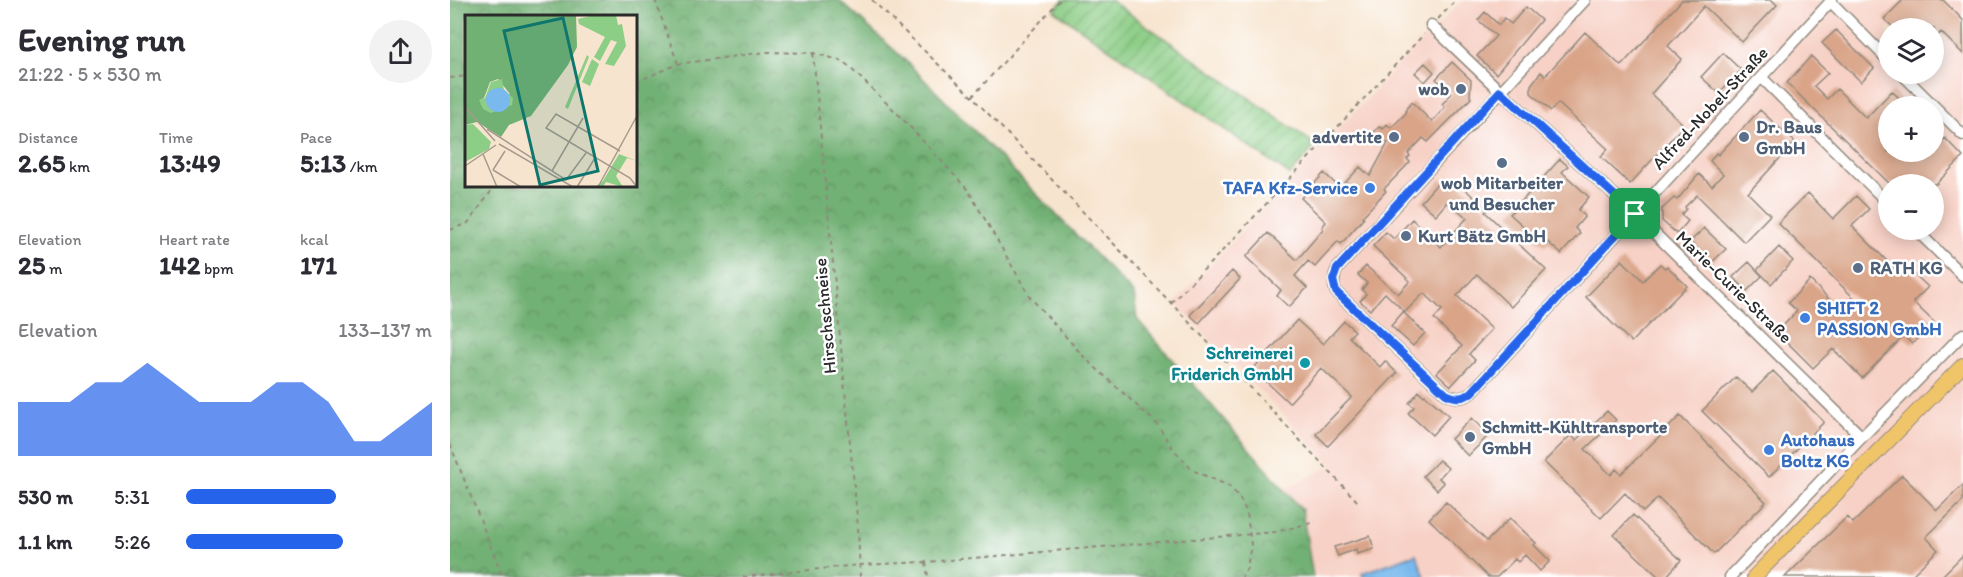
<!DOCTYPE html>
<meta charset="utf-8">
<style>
:root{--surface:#fff;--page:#f2f2f3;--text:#2b2b33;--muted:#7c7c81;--accent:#2563eb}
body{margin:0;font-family:Itim,sans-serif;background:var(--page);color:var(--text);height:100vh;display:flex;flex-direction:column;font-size:22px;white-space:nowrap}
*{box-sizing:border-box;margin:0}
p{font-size:20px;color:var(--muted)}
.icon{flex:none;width:33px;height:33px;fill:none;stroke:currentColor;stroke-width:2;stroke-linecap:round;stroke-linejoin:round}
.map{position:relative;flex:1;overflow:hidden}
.panel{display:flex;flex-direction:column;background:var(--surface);width:450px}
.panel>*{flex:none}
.fabs{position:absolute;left:1428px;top:18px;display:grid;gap:12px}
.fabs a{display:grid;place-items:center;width:66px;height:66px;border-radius:50%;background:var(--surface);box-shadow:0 3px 15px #0003;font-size:30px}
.pin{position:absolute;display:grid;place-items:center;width:51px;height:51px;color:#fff;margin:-26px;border-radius:12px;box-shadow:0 3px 9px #0006}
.round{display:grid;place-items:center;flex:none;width:63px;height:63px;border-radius:32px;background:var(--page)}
.overview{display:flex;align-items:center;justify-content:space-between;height:102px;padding:0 18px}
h1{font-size:33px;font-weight:800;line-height:45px}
.figures{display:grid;grid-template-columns:repeat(3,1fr);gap:9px;height:102px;padding:6px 18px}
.figures div{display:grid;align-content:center}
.figures b{font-size:26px;font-weight:800}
.figures small{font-size:16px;font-weight:400}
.figures p{font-size:16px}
.chart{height:168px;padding:12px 18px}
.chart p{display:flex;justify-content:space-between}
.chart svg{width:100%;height:108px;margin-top:6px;fill:var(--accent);opacity:.7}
ul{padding:0 18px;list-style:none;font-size:20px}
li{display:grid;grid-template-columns:96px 72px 1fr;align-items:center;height:45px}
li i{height:15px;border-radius:8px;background:var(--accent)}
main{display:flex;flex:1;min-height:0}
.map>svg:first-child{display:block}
</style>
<main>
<section class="panel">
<div class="overview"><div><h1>Evening run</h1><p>21:22 · 5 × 530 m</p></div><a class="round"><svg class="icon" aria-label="share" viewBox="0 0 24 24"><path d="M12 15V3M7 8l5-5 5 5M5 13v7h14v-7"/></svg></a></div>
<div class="figures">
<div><p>Distance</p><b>2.65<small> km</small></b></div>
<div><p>Time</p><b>13:49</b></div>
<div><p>Pace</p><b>5:13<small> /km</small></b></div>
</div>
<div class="figures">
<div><p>Elevation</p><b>25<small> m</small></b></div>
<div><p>Heart rate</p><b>142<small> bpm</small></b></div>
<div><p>kcal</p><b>171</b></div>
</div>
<div class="chart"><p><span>Elevation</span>133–137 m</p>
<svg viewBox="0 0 160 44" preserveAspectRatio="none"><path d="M0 44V22L10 22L20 22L30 14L40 14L50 6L60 14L70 22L80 22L90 22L100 14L110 14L120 22L130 38L140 38L150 30L160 22V44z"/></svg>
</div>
<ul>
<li><b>530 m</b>5:31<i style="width:61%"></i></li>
<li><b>1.1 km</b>5:26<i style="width:64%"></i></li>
</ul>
</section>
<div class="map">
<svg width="1513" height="577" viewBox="0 0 1513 577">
<defs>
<pattern id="forest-crowns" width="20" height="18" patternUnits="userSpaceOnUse" patternTransform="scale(1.5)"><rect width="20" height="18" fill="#72b174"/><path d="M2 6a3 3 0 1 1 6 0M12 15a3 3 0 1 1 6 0" fill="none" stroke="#5e905f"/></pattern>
<pattern id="garden-furrows" width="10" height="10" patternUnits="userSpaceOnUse" patternTransform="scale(1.5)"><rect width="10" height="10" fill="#8dce87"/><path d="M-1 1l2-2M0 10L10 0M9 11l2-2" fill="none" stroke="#7ab175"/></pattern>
</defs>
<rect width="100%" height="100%" fill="#fff"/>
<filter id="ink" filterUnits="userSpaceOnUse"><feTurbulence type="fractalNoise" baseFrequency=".0167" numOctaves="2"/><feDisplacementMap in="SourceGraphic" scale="12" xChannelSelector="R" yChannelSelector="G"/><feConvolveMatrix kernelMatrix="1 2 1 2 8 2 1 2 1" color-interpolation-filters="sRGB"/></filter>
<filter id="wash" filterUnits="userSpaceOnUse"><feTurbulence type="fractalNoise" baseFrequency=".008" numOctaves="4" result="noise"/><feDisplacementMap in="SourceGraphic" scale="24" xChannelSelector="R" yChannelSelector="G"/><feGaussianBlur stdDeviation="1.35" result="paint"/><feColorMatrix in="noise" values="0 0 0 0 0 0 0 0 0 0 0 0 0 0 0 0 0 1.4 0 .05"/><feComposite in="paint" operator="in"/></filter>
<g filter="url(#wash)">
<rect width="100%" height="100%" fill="#f7e4ce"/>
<path fill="#f7d1c6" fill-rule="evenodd" d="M1013 0H1513V577H863L852 509 835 489 882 465 725 303 969 43ZM1438 28H1484V74H1438ZM1438 106H1484V152H1438ZM1438 184H1484V230H1438Z"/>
<path fill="url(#forest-crowns)" stroke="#4e6e50" stroke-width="1.5" fill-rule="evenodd" d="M0 0H389L453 58 684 294 687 319 852 510 863 577H0ZM16 16H186V186H16Z"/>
<path fill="url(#garden-furrows)" stroke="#5c7c59" stroke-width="1.5" d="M613 0H660L866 145 840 175 604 10Z"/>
<path fill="#7ab9ee" stroke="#52728c" stroke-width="1.5" d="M966 554 975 577H913L912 573Z"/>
<g id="blocks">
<path fill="#d9a488" d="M1232 0H1322L1327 5 1292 42 1254 6 1218 46 1232 59 1201 94 1234 125 1180 184 1151 157 1158 149 1108 103 1101 111 1081 93V85L1091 72 1095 76 1135 32 1171 66Z
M1453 0H1493L1513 20V54L1491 32 1484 40V28H1444L1434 19Z
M1076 7 1091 20 1046 74 1027 56 1046 36 1028 20 1035 12 1049 25 1054 18 1061 24Z
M1386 30 1424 68 1411 82 1372 43Z
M1273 53 1291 70 1269 93 1251 77Z
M1361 56 1378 73 1364 86 1377 99 1387 89 1416 118 1442 91 1457 106H1438V152H1463L1473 161 1495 138 1513 157 1486 184H1440L1337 83Z
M1002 62 1021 80 1020 96 1021 98 978 142 973 138 958 154 960 156 957 159 960 162 934 189 936 191 912 217 914 218 891 244 888 241 865 267 858 261 845 276 857 288 839 307 827 296 831 290 796 257 818 233 847 260 873 229 872 227 876 222 851 198 874 173 890 188 910 167 920 176 938 143 922 134 929 127 933 129 937 124 941 128 956 113V109L962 102 982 122 995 107 992 104 1002 93 986 79Z
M975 63 984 72 975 82 965 73Z
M1310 110 1345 142 1298 193 1320 215 1294 242 1247 195 1235 207 1236 209 1231 215 1238 221 1227 234 1212 221V209L1224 198 1227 200 1249 174 1262 186 1273 174 1260 161 1266 153 1268 155Z
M1110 159 1118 166 1112 172 1139 197 1128 210 1135 216 1125 228 1130 233 1111 254 1098 242 1095 246 1060 214Z
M991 179 1001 188 1006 182 1015 189 1037 210 1035 212 1096 270 1061 307 1027 274 1007 296 1042 329 1019 354 1025 360 1001 386 987 373 1012 346 984 319 992 310 974 293 955 312 935 293 920 310 910 301 916 294 912 290 917 283 908 275 916 266 948 294 960 281 923 246 936 232 944 239 962 219 991 247 1017 218 998 201 986 215 971 202Z
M1358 193 1383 219 1406 196 1419 209 1402 226 1445 269 1452 262 1478 287 1463 302 1484 322 1462 344 1454 336 1412 378 1383 349 1363 368 1327 332 1347 311 1338 303 1360 280 1393 313 1406 300 1328 223Z
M1254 228 1276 249 1261 263 1240 242Z
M1329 247 1343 261 1321 284 1307 270Z
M1172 260 1193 281 1210 264 1215 268 1217 266 1237 286 1181 342 1136 297Z
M1299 262 1312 276 1297 291 1283 277Z
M782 271 790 279 749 323 740 315Z
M953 312 975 333 963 346 941 326Z
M847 320 873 344 894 321 905 331 899 337 930 367 935 361 947 373 878 446 866 434 902 397 871 368 839 403 803 369Z
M1323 371 1374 422 1319 477 1252 411 1286 377 1302 392Z
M969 391 974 396 975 395 999 416 982 435 958 413 964 407 959 403Z
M1157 411 1166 420 1135 449 1161 475 1166 469 1171 474 1230 416 1316 502 1264 554 1208 498 1193 512 1175 493 1151 518 1094 462 1121 435 1126 440Z
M1022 418 1039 435 1018 456 1001 439Z
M989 460 998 468 989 478 994 483 987 490 973 476Z
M1452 475 1487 510 1513 485V501L1476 537 1488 550 1460 577H1335L1397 517 1403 523Z
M996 502 1037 541 1060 518 1086 543 1084 545 1100 561 1090 571 1075 555 1068 562 1065 559 1047 577H1038L979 519Z
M1183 515 1231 560 1216 577H1209L1164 535Z
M920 536 924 549 907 554 906 549 888 556 884 547Z
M1513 555V577H1491Z"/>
</g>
</g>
<g filter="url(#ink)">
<use href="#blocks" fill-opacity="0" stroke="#91887c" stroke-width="1.5"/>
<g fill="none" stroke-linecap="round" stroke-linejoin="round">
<g stroke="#91887c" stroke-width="13">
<path id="minor" d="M1135 0 887 269C883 277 883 284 886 292L996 394C1006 399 1014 399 1022 392L1382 0
M1380 1 1438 60
M981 25 1050 91 1185 214 1412 437
M1452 74 1513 135
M1311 77 1438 203
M1466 230 1513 276
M1280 577 1412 437 1513 334"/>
</g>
<g stroke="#91887c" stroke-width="16">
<path id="major" d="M1304 577 1513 365"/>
</g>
<path stroke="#91887c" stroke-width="2" stroke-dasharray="4.5 4.5" stroke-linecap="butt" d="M205 0 228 64
M422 0 522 97 721 303 908 502
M988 19 1006 0
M363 53 408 527 410 577
M0 78 16 76
M186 82 228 64 316 52 363 53 393 61 449 115 518 190 580 297 635 358 707 424 721 446 742 470 779 486 789 497 797 513 801 545 797 568 792 577
M522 97 610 0
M0 230 18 223 45 186
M721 303 777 246 974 34
M0 444 53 577
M476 562 478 577
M293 577 409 565 476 562 825 532 866 522"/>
<use href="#minor" stroke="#fff" stroke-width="10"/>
<use href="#major" stroke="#f0c469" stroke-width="14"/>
</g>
</g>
<g fill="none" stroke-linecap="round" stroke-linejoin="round" filter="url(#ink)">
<g stroke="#fff" stroke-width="12">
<path id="route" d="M1050 91 1185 214 1022 392C1014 399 1006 399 996 394L886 292 883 280 887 269Z"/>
</g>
<use href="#route" stroke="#2563eb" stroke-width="8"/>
</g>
<g fill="#5c6f8a" stroke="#fff" stroke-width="2">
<circle cx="1011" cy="89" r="6"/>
<circle cx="944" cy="137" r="6"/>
<circle cx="1294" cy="137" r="6"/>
<circle cx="1052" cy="163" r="6"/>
<circle cx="956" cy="236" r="6"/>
<circle cx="1408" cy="268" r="6"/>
<circle cx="1020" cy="437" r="6"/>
</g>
<g fill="#3f7fe0" stroke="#fff" stroke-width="2">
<circle cx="920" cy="188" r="6"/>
<circle cx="1355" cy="318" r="6"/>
<circle cx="1319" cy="450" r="6"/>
</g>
<circle fill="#0f9aa8" stroke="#fff" stroke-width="2" cx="855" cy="363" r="6"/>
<g text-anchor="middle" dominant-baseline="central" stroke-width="5" stroke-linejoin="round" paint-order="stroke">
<g font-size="18" font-weight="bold" fill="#4e5e75" stroke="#fff" text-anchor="start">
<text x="999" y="89" text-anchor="end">wob</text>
<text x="1306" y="127">Dr. Baus<tspan x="1306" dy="21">GmbH</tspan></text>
<text x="932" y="137" text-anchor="end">advertite</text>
<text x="1052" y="183" text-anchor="middle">wob Mitarbeiter<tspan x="1052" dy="21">und Besucher</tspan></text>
<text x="968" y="236">Kurt Bätz GmbH</text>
<text x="1420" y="268">RATH KG</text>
<text x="1032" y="427">Schmitt-Kühltransporte<tspan x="1032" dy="21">GmbH</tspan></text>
</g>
<g font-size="18" fill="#2b2b2b" stroke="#fff">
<text transform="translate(1260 108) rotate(-47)">Alfred-Nobel-Straße</text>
<text transform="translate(1284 287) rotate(44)">Marie-Curie-Straße</text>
<text transform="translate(375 316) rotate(-95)">Hirschschneise</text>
</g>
<g font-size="18" font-weight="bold" fill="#366cbe" stroke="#fff" text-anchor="start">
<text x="908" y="188" text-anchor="end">TAFA Kfz-Service</text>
<text x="1367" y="308">SHIFT 2<tspan x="1367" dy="21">PASSION GmbH</tspan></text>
<text x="1331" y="440">Autohaus<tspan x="1331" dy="21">Boltz KG</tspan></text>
</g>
<g font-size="18" font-weight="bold" fill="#0d838f" stroke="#fff" text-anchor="end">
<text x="843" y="353">Schreinerei<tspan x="843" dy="21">Friderich GmbH</tspan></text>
</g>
</g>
<g transform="translate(15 15)">
<rect width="172" height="172" fill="#f7e4ce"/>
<path d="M154 139 172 146 162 143 151 161 158 172 141 167 138 172H130L138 166Z" fill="#8dce87"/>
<path d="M0 0H111L112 32 103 50 66 101 44 110 36 122 12 107 0 110ZM33 64 45 79 15 85 19 83 25 67Z" fill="#72b174" fill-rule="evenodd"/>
<path d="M37 64 39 75 48 83 47 90 26 98 18 94 14 85 20 83 26 67ZM8 109 26 127 24 134 0 147V110Z" fill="#8dce87"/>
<path d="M129 0H151L153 10 157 9 161 31 149 51 140 49 152 27 146 25 135 46 129 42 140 22 114 9 113 4ZM122 40 124 42 103 94 100 92ZM127 44 134 49 125 71 117 67Z" fill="#8dce87"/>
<path d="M21 85a12 12 0 1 1 24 0a12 12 0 1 1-24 0Z" fill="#7ab9ee"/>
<path fill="none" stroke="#a59a8d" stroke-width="1.5" d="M0 92 30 126M22 114 101 165 121 138M34 129 108 172M155 136 91 99 81 113 165 163 172 172M18 139 32 172M0 151 31 130M28 155 56 172M28 155 40 136M87 156 118 103M112 172 130 143M133 172 173 99"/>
<path fill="#0f766e" fill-opacity="0.15" stroke="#0f766e" stroke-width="3" d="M98 3 133 156 75 170 39 16Z"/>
<rect width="172" height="172" fill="none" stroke="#2b2b2b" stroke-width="3"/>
</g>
</svg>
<div class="fabs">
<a><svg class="icon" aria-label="layers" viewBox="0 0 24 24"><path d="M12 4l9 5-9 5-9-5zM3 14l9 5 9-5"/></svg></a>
<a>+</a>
<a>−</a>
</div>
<div class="pin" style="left:1185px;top:214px;background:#1e9e55"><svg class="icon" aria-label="arrive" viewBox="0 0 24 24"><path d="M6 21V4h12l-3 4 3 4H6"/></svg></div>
</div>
</main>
